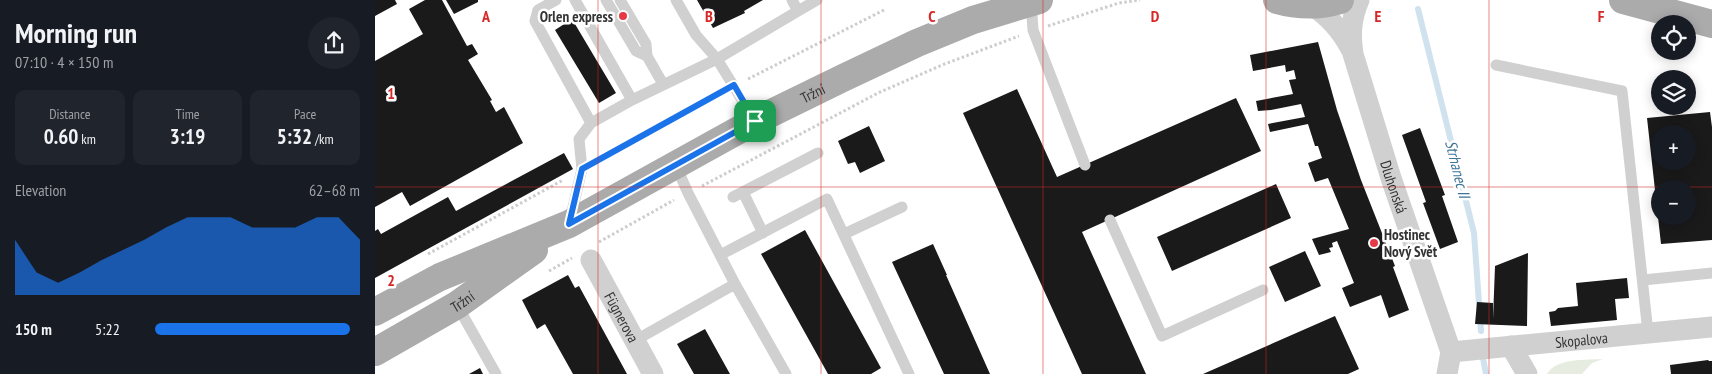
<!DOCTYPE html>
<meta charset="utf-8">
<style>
:root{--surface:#171b24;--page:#20242c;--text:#f1f3f6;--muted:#9ea1a6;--accent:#1a73e8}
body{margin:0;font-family:"PT Sans Narrow",sans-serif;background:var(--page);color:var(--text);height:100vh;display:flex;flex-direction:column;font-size:19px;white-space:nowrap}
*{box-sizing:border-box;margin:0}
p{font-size:16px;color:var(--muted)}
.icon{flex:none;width:28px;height:28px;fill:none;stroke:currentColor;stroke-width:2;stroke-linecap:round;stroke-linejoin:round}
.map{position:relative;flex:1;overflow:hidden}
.panel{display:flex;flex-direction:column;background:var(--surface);width:375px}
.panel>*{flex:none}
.fabs{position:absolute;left:1276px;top:15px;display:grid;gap:10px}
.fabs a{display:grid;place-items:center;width:45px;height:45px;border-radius:50%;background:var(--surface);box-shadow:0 2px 12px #0003;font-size:25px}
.pin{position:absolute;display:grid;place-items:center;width:42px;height:42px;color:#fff;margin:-21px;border-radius:10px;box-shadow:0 2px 8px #0006}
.round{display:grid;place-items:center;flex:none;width:52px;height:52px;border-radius:26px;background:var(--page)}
.head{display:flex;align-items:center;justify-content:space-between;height:85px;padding:0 15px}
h1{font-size:28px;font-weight:700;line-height:38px}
.stats{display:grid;grid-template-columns:repeat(3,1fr);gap:8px;height:85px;padding:5px 15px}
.stats div{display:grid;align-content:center;border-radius:10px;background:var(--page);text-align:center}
.stats b{font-size:21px;font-weight:700}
.stats small{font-size:14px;font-weight:400}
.stats p{font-size:14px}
.chart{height:140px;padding:10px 15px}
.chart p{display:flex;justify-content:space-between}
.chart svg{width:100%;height:90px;margin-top:5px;fill:var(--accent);opacity:.7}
ul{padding:0 15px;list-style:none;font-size:16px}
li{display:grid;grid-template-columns:80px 60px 1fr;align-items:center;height:38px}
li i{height:12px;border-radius:6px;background:var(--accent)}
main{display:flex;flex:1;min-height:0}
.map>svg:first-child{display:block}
</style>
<main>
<section class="panel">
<div class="head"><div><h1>Morning run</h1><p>07:10 · 4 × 150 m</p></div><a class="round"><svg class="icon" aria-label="share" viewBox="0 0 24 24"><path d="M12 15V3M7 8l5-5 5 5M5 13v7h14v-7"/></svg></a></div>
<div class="stats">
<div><p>Distance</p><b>0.60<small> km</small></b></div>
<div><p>Time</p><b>3:19</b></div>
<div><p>Pace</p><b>5:32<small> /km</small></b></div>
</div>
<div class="chart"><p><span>Elevation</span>62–68 m</p>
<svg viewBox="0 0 160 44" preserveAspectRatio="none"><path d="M0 44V17L10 33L20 38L30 33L40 27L50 22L60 17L70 11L80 6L90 6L100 6L110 11L120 11L130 11L140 6L150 6L160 17V44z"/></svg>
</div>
<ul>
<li><b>150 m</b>5:22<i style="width:95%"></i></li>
</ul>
</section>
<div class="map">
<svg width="1337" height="374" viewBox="0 0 1337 374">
<rect width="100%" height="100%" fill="#fff"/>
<path fill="#e6ecdf" d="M1228 359 1217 363 1207 374H1172C1181 358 1211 360 1228 359Z"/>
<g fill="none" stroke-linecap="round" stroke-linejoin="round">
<path stroke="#cfe2ee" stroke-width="6" d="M1043 9 1099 233 1106 331
M1108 358 1111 374"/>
</g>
<path fill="#1a1a1a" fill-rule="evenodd" d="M0 0H20L22 4 0 16Z
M50 0H67L92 46 97 44 103 54 93 60 117 100 115 101 121 112 129 107 148 143 35 206 27 192 0 207V61L48 34 34 9Z
M71 0H103V2L79 14Z
M322 0H388L369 11 370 13 338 28Z
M197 19 241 93 224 103 180 30Z
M943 42 962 110 986 180 1020 266 1018 267 1034 310 1014 318 1006 295 975 307 967 288 979 283 962 241 957 243 958 247 954 248 956 252 944 255 937 239 974 229 953 178 940 182 933 163 947 158 943 146H940L933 124 895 132 893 124 930 117 926 104 896 110 883 111 881 101 918 94 914 80 921 79 919 70 911 72 910 65 878 71 875 55Z
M642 89 682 177 861 98 886 151 707 232 771 374H707L588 113Z
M1335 112 1337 127V240L1286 244 1272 118ZM1285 134H1312V161H1285ZM1285 189H1312V216H1285Z
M494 126 510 161 485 173 480 162 473 164 463 141Z
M1045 128 1070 195 1067 196 1083 242 1065 249 1048 203 1051 202 1027 135Z
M189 153 198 169 0 278V231L3 229 6 234 73 197 81 211Z
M901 184 916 218 797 271 782 237Z
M430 230 506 368 496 374H453L386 254Z
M558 244 572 275H571L615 374H569L517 262Z
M930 251 946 286 910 302 894 267Z
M1153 253 1152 326 1100 324 1102 302 1118 303V319L1120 266Z
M193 275 200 288 204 286 252 374H198L170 324 162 329 147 300Z
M1252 278 1254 298 1240 299 1242 320 1176 326 1174 312 1180 311 1183 308 1203 306 1201 283Z
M960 316 984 369 973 374H828Z
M330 329 355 374H319L302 344Z
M1333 360 1334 361H1337V374H1296L1295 365Z
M105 368 108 374H94Z"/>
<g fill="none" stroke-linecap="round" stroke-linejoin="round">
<path stroke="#cdcdcd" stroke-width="3" stroke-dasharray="2.5 2.5" stroke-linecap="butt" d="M673 26 744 3 765 0
M373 79 511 9
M222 161 345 92
M327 186 505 92 567 65 644 36
M224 242 299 200
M53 254 188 180
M174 271 197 258"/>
<path stroke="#d0d0d0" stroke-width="11" d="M181 0 163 10 160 21 216 123
M200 0 257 100
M231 0 261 51 272 56
M245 0 271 44 272 56 288 84
M301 0 321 35 342 59 380 121
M656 2 658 30 710 165
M423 11 442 0
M1121 65 1247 91 1273 333
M301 166 313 193 360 284
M368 192 388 233
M358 197 443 153
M195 220 207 169 204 139 216 123 257 100 342 59 423 11 417 0
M735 220 787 336 888 290
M469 234 527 207
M345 255 452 199 534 374
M1268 280 1337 273
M82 305 121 374
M261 340 360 284 411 374"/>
<g stroke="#d0d0d0" stroke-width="21">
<path id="s1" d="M984 0C976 19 975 34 978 54L1016 178 1076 352 1072 374"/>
<path d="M936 5C954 16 966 30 976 49"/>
<path id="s2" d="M216 260 278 374"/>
<path d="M1136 346 1152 374"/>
<path id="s3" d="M1076 352 1337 327"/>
</g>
<g stroke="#ababab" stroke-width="28">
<path d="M902 0C923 6 945 6 965 0"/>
<path d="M1248 0 1337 24"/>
<path id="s4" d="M0 312 65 277 194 224 380 121 468 78 542 43 598 20 664 0"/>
<path id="s5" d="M0 352 82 305 159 250"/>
</g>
</g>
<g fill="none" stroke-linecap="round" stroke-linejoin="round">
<g stroke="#fff" stroke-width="10">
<path id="route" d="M359 85 380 121 194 224 207 169Z"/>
</g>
<use href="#route" stroke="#1a73e8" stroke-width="6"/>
</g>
<path fill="none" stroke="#d62828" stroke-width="1" stroke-opacity="0.55" d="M223 0V374M446 0V374M668 0V374M891 0V374M1114 0V374M0 187H1337"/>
<g fill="#e63946" stroke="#fff" stroke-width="2">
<circle cx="248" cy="16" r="5"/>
<circle cx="999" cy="243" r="5"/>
</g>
<g text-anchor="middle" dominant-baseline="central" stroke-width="5" stroke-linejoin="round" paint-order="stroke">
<g font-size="15" font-weight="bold" fill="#333" stroke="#fff" text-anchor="end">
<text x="238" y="16">Orlen express</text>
<text x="1009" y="234" text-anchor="start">Hostinec<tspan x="1009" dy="17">Nový Svět</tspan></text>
</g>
<g font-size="15" fill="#333" stroke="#fff">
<text stroke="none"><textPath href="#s4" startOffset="490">Tržní</textPath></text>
<text stroke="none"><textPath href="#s1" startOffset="194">Dluhonská</textPath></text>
<text stroke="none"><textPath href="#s5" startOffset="101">Tržní</textPath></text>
<text stroke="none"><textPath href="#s2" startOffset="65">Fügnerova</textPath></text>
<text stroke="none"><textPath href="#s3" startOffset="131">Skopalova</textPath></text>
</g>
<g font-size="16" font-style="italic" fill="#3f7597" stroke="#fff">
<text transform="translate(1083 169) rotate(76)">Strhanec II</text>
</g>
</g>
<g font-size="16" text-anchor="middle" font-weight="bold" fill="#d62828" stroke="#fff" stroke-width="5" stroke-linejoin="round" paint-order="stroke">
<text x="111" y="22">A</text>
<text x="334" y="22">B</text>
<text x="557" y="22">C</text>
<text x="780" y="22">D</text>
<text x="1003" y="22">E</text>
<text x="1226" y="22">F</text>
<text x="16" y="99">1</text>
<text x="16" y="286">2</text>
</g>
</svg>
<div class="fabs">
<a><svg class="icon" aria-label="locate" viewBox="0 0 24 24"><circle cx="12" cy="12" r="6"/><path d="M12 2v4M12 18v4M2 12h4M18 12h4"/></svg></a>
<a><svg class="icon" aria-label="layers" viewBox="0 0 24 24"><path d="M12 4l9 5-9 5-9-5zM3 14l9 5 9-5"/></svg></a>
<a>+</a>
<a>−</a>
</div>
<div class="pin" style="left:380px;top:121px;background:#1e9e55"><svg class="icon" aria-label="arrive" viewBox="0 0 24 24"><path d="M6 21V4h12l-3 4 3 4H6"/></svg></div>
</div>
</main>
